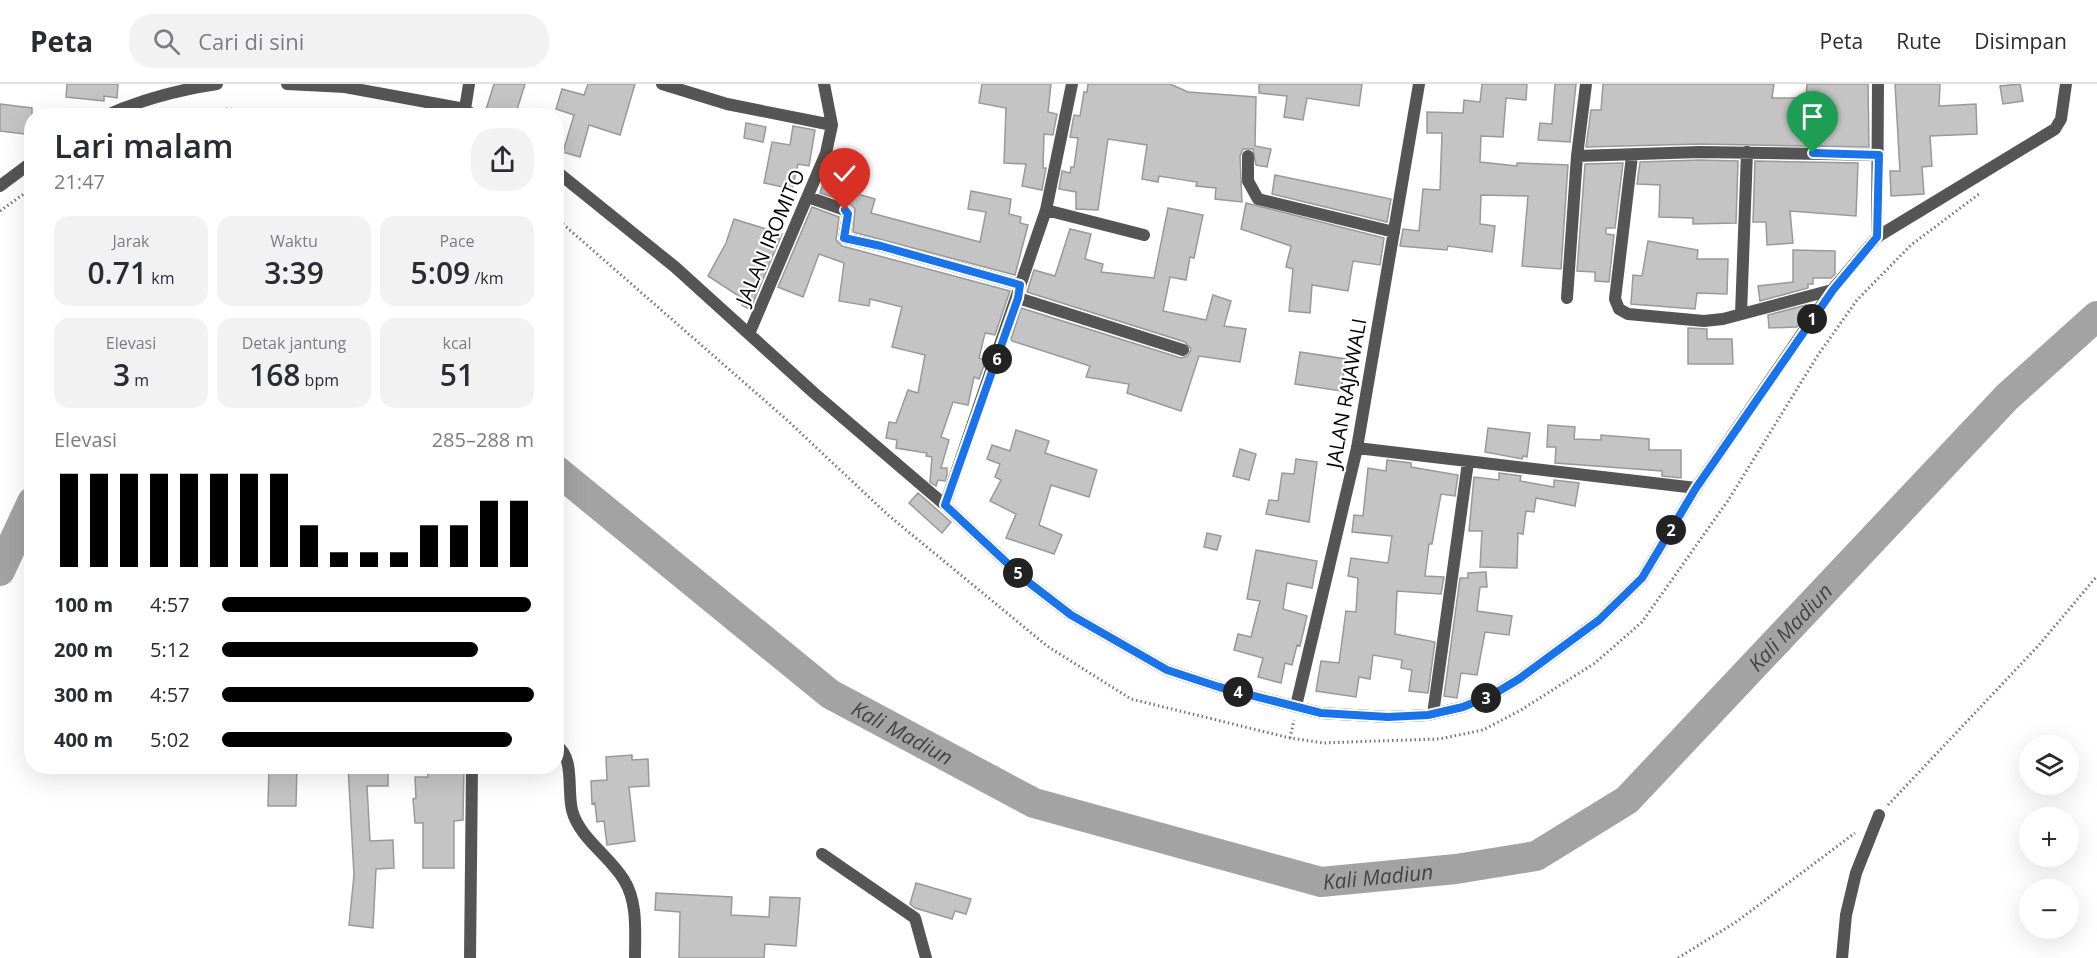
<!DOCTYPE html>
<html lang="id">
<meta charset="utf-8">
<style>
:root{--surface:#fff;--page:#f2f2f3;--text:#2b2b33;--muted:#7c7c81;--line:#e1e1e2;--accent:#000}
body{margin:0;font-family:"Open Sans",sans-serif;background:var(--page);color:var(--text);height:100vh;display:flex;flex-direction:column;font-size:22px;white-space:nowrap}
*{box-sizing:border-box;margin:0}
p{font-size:20px;color:var(--muted)}
.icon{flex:none;width:33px;height:33px;fill:none;stroke:currentColor;stroke-width:2;stroke-linecap:round;stroke-linejoin:round}
.map{position:relative;flex:1;overflow:hidden}
.details{position:absolute;left:24px;top:24px;width:540px;height:666px;display:flex;flex-direction:column;background:var(--surface);border-radius:24px;box-shadow:0 6px 24px #0002}
.details>*{flex:none}
.fabs{position:absolute;left:2019px;top:651px;display:grid;gap:12px}
.fabs a{display:grid;place-items:center;width:60px;height:60px;border-radius:50%;background:var(--surface);box-shadow:0 6px 24px #0002;font-size:30px}
.pin{position:absolute;display:grid;place-items:center;width:51px;height:51px;color:#fff;margin:-62px -26px;border-radius:50% 50% 50% 0;rotate:-45deg;box-shadow:0 0 6px #0007}
.pin .icon{rotate:45deg}
.km{position:absolute;width:30px;height:30px;margin:-15px;border-radius:50%;background:#222;color:#fff;font-size:16px;line-height:30px;text-align:center}
.round{display:grid;place-items:center;flex:none;width:63px;height:63px;border-radius:24px;background:var(--page)}
.overview{display:flex;align-items:center;justify-content:space-between;height:102px;padding:0 30px}
h1{font-size:33px;font-weight:600;line-height:45px}
.figures{display:grid;grid-template-columns:repeat(3,1fr);gap:9px;height:102px;padding:6px 30px}
.figures div{display:grid;align-content:center;border-radius:15px;background:var(--page);text-align:center}
.figures b{font-size:30px;font-weight:600}
.figures small{font-size:16px;font-weight:400}
.figures p{font-size:16px}
.chart{height:168px;padding:12px 30px}
.chart p{display:flex;justify-content:space-between}
.chart svg{width:100%;height:108px;margin-top:6px;stroke:var(--accent);stroke-width:6}
ul{padding:0 30px;list-style:none;font-size:20px}
li{display:grid;grid-template-columns:96px 72px 1fr;align-items:center;height:45px}
li i{height:15px;border-radius:8px;background:var(--accent)}
header{display:flex;align-items:center;gap:36px;box-sizing:border-box;height:84px;padding:0 30px;background:var(--surface);border-bottom:2px solid var(--line)}
header strong{font-size:28px}
nav{display:flex;gap:33px;margin-inline-start:auto;font-size:21px}
.search{width:420px;height:54px;background:var(--page);display:flex;align-items:center;gap:15px;box-sizing:border-box;padding:0 21px;border-radius:24px;color:var(--muted);font-size:22px}
.map>svg:first-child{display:block}
</style>
<header>
<strong>Peta</strong>
<div class="search"><svg class="icon" aria-label="search" viewBox="0 0 24 24"><circle cx="10" cy="10" r="6"/><path d="M15 15l6 6"/></svg>Cari di sini</div>
<nav><a>Peta</a><a>Rute</a><a>Disimpan</a></nav>
</header>
<div class="map">
<svg width="2097" height="874" viewBox="0 0 2097 874">
<rect width="100%" height="100%" fill="#fff"/>
<g fill="none" stroke-linecap="round" stroke-linejoin="round">
<g stroke="#a3a3a3" stroke-width="30">
<path id="s1" d="M556 386 830 610 1034 719 1321 798 1456 785 1536 772 1627 716 2007 313 2097 232"/>
<path d="M0 487 32 418"/>
</g>
</g>
<path fill="#c4c4c4" stroke="#999" stroke-width="1.5" d="M67 0H118L117 14 104 12V17L66 13Z
M494 0H525L515 32H484Z
M588 0H635L620 51 589 41 580 73 563 68 574 31 556 25 562 5 584 11Z
M982 0H1051L1048 28 1057 30 1053 51 1044 50 1043 84H1046L1042 106 1022 102 1026 80 1004 79 1006 24 979 19Z
M1088 0H1170L1188 8 1256 13 1255 62 1271 65 1267 83 1256 81 1253 65H1243L1240 72 1242 118 1215 115 1216 104 1196 102 1197 98 1159 92 1158 98 1142 95 1147 61 1108 55 1098 126 1076 125V108L1059 105 1062 87 1070 89 1071 83H1074L1078 54 1070 53 1074 31 1080 32 1084 8H1087Z
M1259 0H1362L1359 22 1307 14 1303 36 1284 33 1287 12 1259 9Z
M1482 0H1527L1526 16 1506 14 1503 53 1481 52 1480 78 1517 82V79L1568 81 1561 185 1522 182 1528 112 1481 111 1480 140 1495 142 1492 168 1448 162 1447 166 1400 162 1403 145 1419 147 1423 105 1440 106 1442 49H1427V28L1463 29 1464 16 1480 18Z
M1555 0H1576L1570 58 1538 56 1540 39 1552 40Z
M1603 0H1774L1772 14H1806L1807 0H1868L1869 63 1700 60 1586 63 1591 26H1601Z
M1895 0H1940L1939 22 1976 20 1977 50 1930 52 1932 82 1922 83 1924 110 1891 112 1890 87H1900Z
M2020 0 2023 17 2003 20 2000 2Z
M0 20 32 24V51L0 47Z
M746 39 766 43 763 58 744 54Z
M793 42 815 46 809 82 798 80 792 105 764 99 772 58 790 61Z
M1700 76 1738 77 1736 139 1693 140V134L1659 133 1660 101 1637 100 1640 78Z
M1755 77 1858 79 1856 132 1790 127 1793 159 1767 161 1766 138H1753Z
M1623 79 1615 144H1606V150L1614 151 1609 198 1595 197V188L1577 187 1585 80Z
M1275 91 1391 115 1387 138 1272 110Z
M823 100 875 115 871 129 980 158 986 128 968 125 971 107 1011 115 1009 130 1021 133 1020 139 1028 141 1015 191 853 148 855 125 848 118 820 109Z
M1246 119 1384 154 1380 181 1353 177 1348 207 1312 201 1310 229 1289 227 1293 185 1286 183 1291 162 1241 145Z
M812 123 839 133 836 156 842 162 1010 207 995 251 985 249 979 274 986 276 979 295 974 293 968 321 953 318 941 353 949 356 941 384H947V391L945 397 938 396 936 402 930 398 932 373 926 372 927 369 896 364 897 356 886 354 889 338 896 339 908 306 918 309 925 271 892 263 902 223 870 215 869 222 839 217 844 179 819 170 803 213 778 203Z
M1168 124 1203 131 1194 174 1190 173 1186 196 1170 193 1163 227 1206 236 1213 211 1231 217 1224 242 1246 245 1240 278 1199 272 1181 327 1127 309 1129 300 1086 293 1090 282 1012 257 1011 255 1021 224 1181 274 1188 272 1191 265 1185 258 1027 208 1034 186 1055 192 1070 145 1091 150 1085 175 1103 180 1101 188 1154 194Z
M734 135 782 150 750 226 742 221 745 216 708 192 726 159Z
M1648 157 1698 166 1697 175H1728L1727 210 1697 209 1695 225 1631 220 1633 191 1642 192Z
M1793 166 1835 167V190L1831 194H1813V200H1808V204L1760 217 1758 202 1793 198Z
M1806 221 1805 231 1797 243 1769 244 1768 231Z
M1688 244 1707 245V255H1732L1733 280H1688Z
M1300 268 1346 275 1341 307 1295 300Z
M1548 341 1575 343 1574 355 1601 356V351L1649 355V366H1681V394L1662 392V387L1555 379 1556 363H1547Z
M1488 344 1530 349 1527 373 1523 372 1522 375 1485 368Z
M1016 346 1049 357 1045 369 1097 386 1089 413 1051 401 1039 441 1062 451 1054 470 1006 454 1016 430 990 417 1001 396 995 393 1000 380 987 375 992 361 1010 367Z
M1240 365 1256 370 1249 396 1233 392Z
M1296 375 1317 378 1309 438 1266 430 1269 416 1278 417 1282 389 1294 390Z
M1387 376 1411 379V383L1458 391 1455 412 1441 410 1432 460H1429L1425 492 1444 493 1441 510 1397 507 1395 550 1435 558 1428 609 1409 607 1412 586 1401 584 1402 576 1373 571 1370 595 1359 593 1356 613 1316 607 1321 577 1339 579 1346 527 1356 528 1358 494 1348 492 1351 474 1388 479 1392 452 1352 448 1354 431 1363 432 1368 384 1386 387Z
M1499 389 1521 392 1520 397 1554 403V396L1579 399 1575 422 1536 414 1534 428 1526 427 1523 450 1518 449 1517 484 1480 483 1482 447H1469L1474 393 1499 396Z
M918 409 951 438 942 449 909 419Z
M1207 449 1221 452 1217 466 1204 463Z
M1256 466 1317 477 1312 504 1287 499 1283 525 1307 532 1300 562 1297 561 1292 581 1285 579 1281 599 1258 593 1263 574 1234 566 1238 550 1251 553 1260 517 1247 515Z
M1486 488 1487 503H1480L1477 527 1512 532 1509 551 1485 548 1477 591 1461 589 1457 614 1444 612 1460 494H1468V489Z
M632 671V676L648 675 649 702 629 703 635 757 607 761 604 737 597 738 595 719 592 720 591 697 607 696 606 673Z
M269 682H297L296 722H268Z
M348 682H388V702H367L370 757 393 756 394 784 376 785 373 844 349 841 354 791Z
M427 682H464L463 736 454 737V784H423V739H415L413 715 416 714 415 693H428Z
M916 799 971 815 966 830 955 827 952 835 915 824 910 820Z
M656 809 732 813 731 831 769 833 770 813 800 814 796 862 765 860 764 874H679L680 828 655 826Z"/>
<g fill="none" stroke-linecap="round" stroke-linejoin="round">
<path stroke="#777" stroke-width="3" stroke-dasharray="1.5 3" stroke-linecap="butt" d="M177 32 226 25 372 32
M0 127 32 104
M556 134 787 336 888 431 1047 562 1131 615 1290 654 1324 659 1347 658 1439 655 1483 646 1521 626 1595 579 1642 538 1729 415 1818 271 1857 216 1911 161 1979 110
M1290 654 1294 636
M1888 721 2039 561 2097 492
M1678 874 1736 838 1855 749"/>
<path stroke="#555" stroke-width="12" d="M287 0 345 3 465 25 474 32
M662 0 727 20 832 41
M465 25 469 0
M105 32C142 15 177 6 217 0
M1248 72V97L1258 115 1394 148
M1577 72 1700 68 1879 71
M1632 72 1615 215 1619 225 1628 230 1704 237 1723 235 1832 206
M556 87 675 183 814 309 945 421 1023 494 1071 531 1167 586 1219 603 1321 629 1388 633 1428 631 1463 623 1494 610 1519 595 1599 536 1642 494 1696 404 1832 206 1877 153 1878 0
M0 102 32 78
M808 113 845 126 848 130 844 154 881 162 1020 201
M1046 126 1144 151
M1877 153 2055 45 2061 35 2066 0
M1018 214 1183 266
M1567 214 1577 72 1586 0
M1741 230 1747 68
M749 250 826 69 832 41 824 0
M1357 364 1696 404
M945 421 1046 126 1072 0
M1296 622 1357 364 1419 0
M1433 630 1468 378
M556 661C575 673 567 706 572 726 579 754 610 772 624 796 638 818 635 849 635 874
M822 770 915 834 926 874
M470 874 472 682
M1842 874 1846 831 1856 789 1879 731"/>
</g>
<g fill="none" stroke-linecap="round" stroke-linejoin="round">
<g stroke="#fff" stroke-width="12">
<path id="route" d="M845 126 848 130 844 154 881 162 1020 201 1018 214 945 421 1023 494 1071 531 1167 586 1219 603 1321 629 1388 633 1428 631 1463 623 1494 610 1519 595 1599 536 1642 494 1696 404 1833 206 1877 153 1879 71 1813 69"/>
</g>
<use href="#route" stroke="#1a73e8" stroke-width="8"/>
</g>
<g text-anchor="middle" dominant-baseline="central" stroke-width="4.5" stroke-linejoin="round" paint-order="stroke">
<g font-size="20" fill="#000" stroke="#fff">
<text transform="translate(770 153) rotate(-67)">JALAN IROMITO</text>
<text transform="translate(1346 309) rotate(-80)">JALAN RAJAWALI</text>
</g>
<g font-size="21" font-style="italic" fill="#444" stroke="#fff">
<text stroke="none"><textPath href="#s1" startOffset="1444">Kali Madiun</textPath></text>
<text stroke="none"><textPath href="#s1" startOffset="436">Kali Madiun</textPath></text>
<text stroke="none"><textPath href="#s1" startOffset="940">Kali Madiun</textPath></text>
</g>
</g>
</svg>
<div class="fabs">
<a><svg class="icon" aria-label="layers" viewBox="0 0 24 24"><path d="M12 4l9 5-9 5-9-5zM3 14l9 5 9-5"/></svg></a>
<a>+</a>
<a>−</a>
</div>
<div class="pin" style="left:1813px;top:69px;background:#1e9e55"><svg class="icon" aria-label="arrive" viewBox="0 0 24 24"><path d="M6 21V4h12l-3 4 3 4H6"/></svg></div>
<div class="pin" style="left:845px;top:126px;background:#d93025"><svg class="icon" aria-label="check" viewBox="0 0 24 24"><path d="M5 12l5 5 9-10"/></svg></div>
<b class="km" style="left:1812px;top:235px">1</b>
<b class="km" style="left:1671px;top:446px">2</b>
<b class="km" style="left:1486px;top:614px">3</b>
<b class="km" style="left:1238px;top:608px">4</b>
<b class="km" style="left:1018px;top:489px">5</b>
<b class="km" style="left:997px;top:275px">6</b>
<section class="details">
<div class="overview"><div><h1>Lari malam</h1><p>21:47</p></div><a class="round"><svg class="icon" aria-label="share" viewBox="0 0 24 24"><path d="M12 15V3M7 8l5-5 5 5M5 13v7h14v-7"/></svg></a></div>
<div class="figures">
<div><p>Jarak</p><b>0.71<small> km</small></b></div>
<div><p>Waktu</p><b>3:39</b></div>
<div><p>Pace</p><b>5:09<small> /km</small></b></div>
</div>
<div class="figures">
<div><p>Elevasi</p><b>3<small> m</small></b></div>
<div><p>Detak jantung</p><b>168<small> bpm</small></b></div>
<div><p>kcal</p><b>51</b></div>
</div>
<div class="chart"><p><span>Elevasi</span>285–288 m</p>
<svg viewBox="0 0 160 44" preserveAspectRatio="none"><path d="M5 44V6M15 44V6M25 44V6M35 44V6M45 44V6M55 44V6M65 44V6M75 44V6M85 44V27M95 44V38M105 44V38M115 44V38M125 44V27M135 44V27M145 44V17M155 44V17"/></svg>
</div>
<ul>
<li><b>100 m</b>4:57<i style="width:99%"></i></li>
<li><b>200 m</b>5:12<i style="width:82%"></i></li>
<li><b>300 m</b>4:57<i style="width:100%"></i></li>
<li><b>400 m</b>5:02<i style="width:93%"></i></li>
</ul>
</section>
</div>
